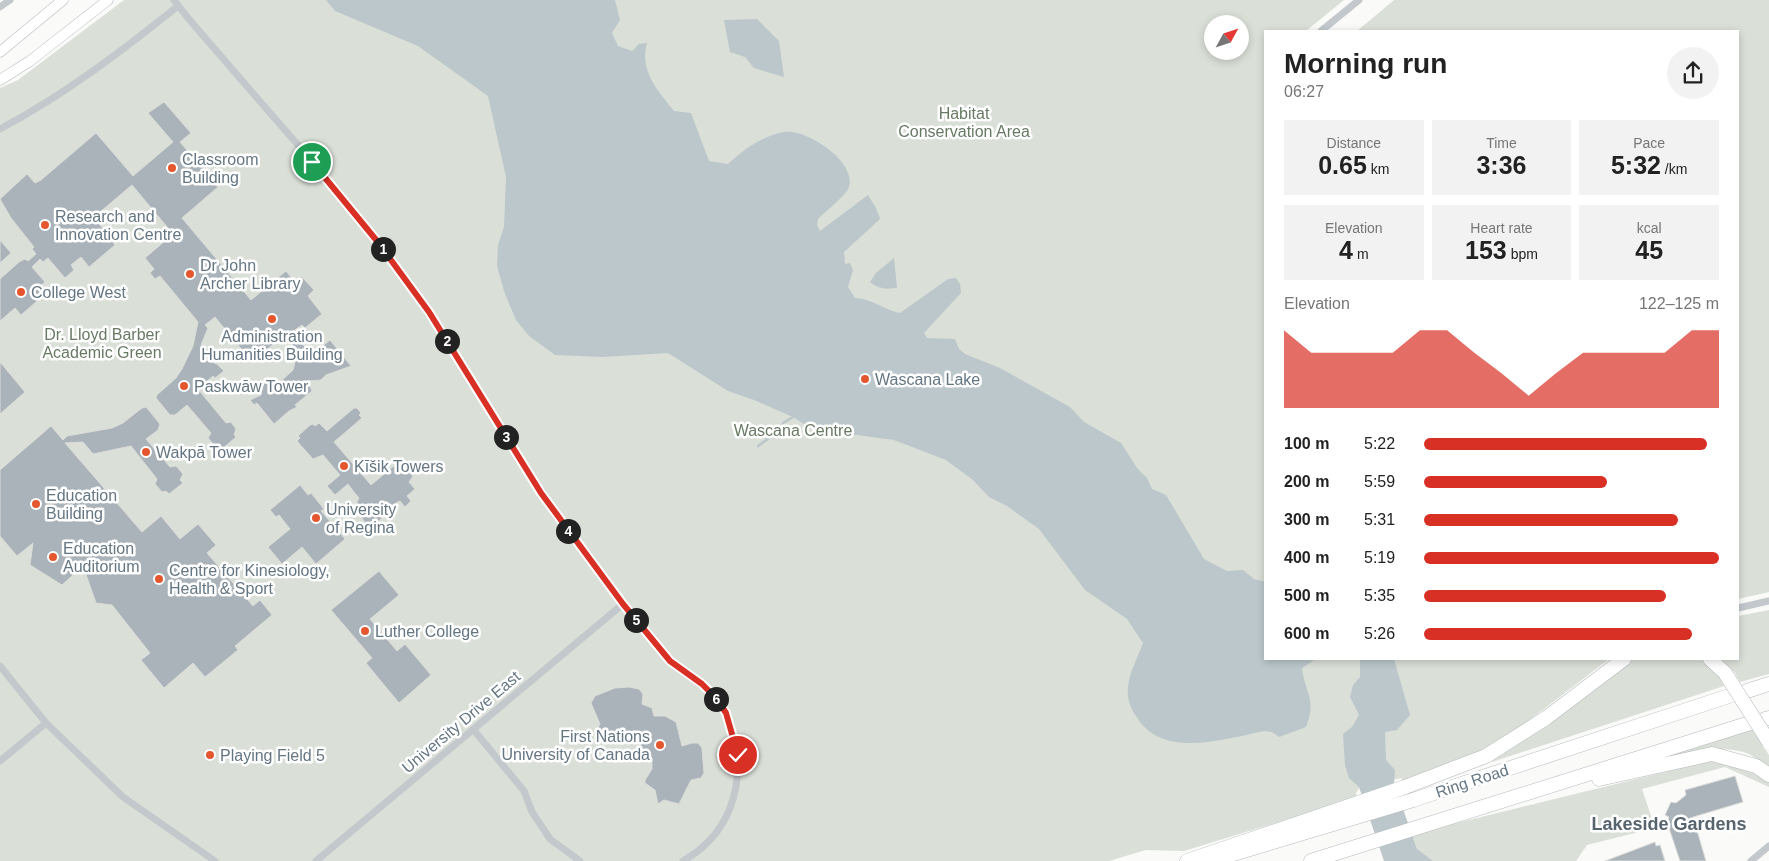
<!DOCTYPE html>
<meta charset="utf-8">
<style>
:root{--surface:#fff;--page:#f2f2f2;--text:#222;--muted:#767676;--accent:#d93025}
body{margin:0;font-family:Helvetica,sans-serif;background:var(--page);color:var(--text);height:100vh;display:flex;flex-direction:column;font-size:19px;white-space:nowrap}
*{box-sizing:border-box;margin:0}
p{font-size:16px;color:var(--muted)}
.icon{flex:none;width:28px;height:28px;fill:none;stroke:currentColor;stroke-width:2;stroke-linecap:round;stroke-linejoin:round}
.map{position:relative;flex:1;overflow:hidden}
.side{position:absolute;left:1264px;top:30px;width:475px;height:630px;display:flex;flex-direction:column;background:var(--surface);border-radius:0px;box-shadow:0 2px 8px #0003}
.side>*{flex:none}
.needle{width:32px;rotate:50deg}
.controls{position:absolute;left:1204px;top:15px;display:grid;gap:10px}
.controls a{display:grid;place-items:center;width:45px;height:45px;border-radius:50%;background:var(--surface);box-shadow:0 2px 8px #0003;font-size:25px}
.pin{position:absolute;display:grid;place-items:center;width:42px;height:42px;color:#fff;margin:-21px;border:2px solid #fff;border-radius:50%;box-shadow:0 1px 5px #0007}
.km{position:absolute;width:25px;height:25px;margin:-12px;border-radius:50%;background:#222;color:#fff;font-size:14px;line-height:25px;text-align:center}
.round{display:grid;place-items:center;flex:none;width:52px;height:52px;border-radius:26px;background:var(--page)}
.overview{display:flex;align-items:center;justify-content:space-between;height:85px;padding:0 20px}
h1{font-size:28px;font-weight:800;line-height:38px}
.stats{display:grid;grid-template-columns:repeat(3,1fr);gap:8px;height:85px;padding:5px 20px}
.stats div{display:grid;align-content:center;border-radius:0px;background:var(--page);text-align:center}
.stats b{font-size:25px;font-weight:800}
.stats small{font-size:14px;font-weight:400}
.stats p{font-size:14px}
.chart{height:140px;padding:10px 20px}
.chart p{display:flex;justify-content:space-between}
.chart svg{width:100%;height:90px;margin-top:5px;fill:var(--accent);opacity:.7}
ul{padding:0 20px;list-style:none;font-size:16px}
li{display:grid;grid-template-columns:80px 60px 1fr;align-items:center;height:38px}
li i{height:12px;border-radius:6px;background:var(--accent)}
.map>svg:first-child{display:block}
</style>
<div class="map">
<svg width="1769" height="861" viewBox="0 0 1769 861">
<rect width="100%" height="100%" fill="#fafaf8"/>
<path fill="#dadfd7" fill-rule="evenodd" d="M124 0H1344L1306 31H1265V659H1609L1536 715 1487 749 1403 782 1401 778 1360 787 1356 793 1357 798 1184 851 1146 850 1109 861H0V88L18 80ZM1212 24H1240V51H1212Z
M1394 0H1769V592L1738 599V31H1357Z
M1769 610V674L1740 682 1734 671 1731 672 1719 659H1738V616Z
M1631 659H1702L1718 674 1724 686 1492 762 1490 756Z
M1751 728 1769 755V768C1760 761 1751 753 1739 751 1705 743 1648 764 1613 773Z
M1710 761 1751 768 1769 780V787L1725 767 1642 789 1655 828 1587 845 1576 861H1401L1423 854 1417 849 1412 834Z"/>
<path fill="#bbc7cb" d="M326 0H615L620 20 612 33 618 46 632 51 639 44 647 43C639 71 658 91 674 111L691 113 709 161 728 164C743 150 762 136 784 132 806 128 860 163 848 189 844 197 825 212 818 219L817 225 820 231 868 195 876 208 880 219 844 252 845 264 850 263 853 270 848 287 855 298C871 298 884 310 900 313L948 279 956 278 960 284 961 293 924 333 927 338 955 339 959 349 965 354 1000 368 1070 407 1084 422 1121 443 1137 468 1147 478 1152 489 1166 495 1204 559 1227 571 1243 570 1254 579 1265 582V659H1316L1302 668C1305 694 1317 699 1306 727L1279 737 1272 732 1264 731C1224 739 1162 760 1136 716 1130 707 1127 699 1128 687 1129 673 1138 657 1143 643L1127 619 1085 590 1039 529 1007 506 989 497 973 480 946 460 894 440 842 433 804 424 793 417 754 400 728 391 668 353 602 357 555 355 529 336 516 320 505 294 497 266 498 245 504 227 506 177 488 96 418 46 335 11Z
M757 19 779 41 784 77 754 68 745 57 730 52 724 20Z
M894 258 897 288C885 289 879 289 870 282L876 273Z
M1360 659H1394L1410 715 1397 730 1385 732 1386 760 1395 770 1394 783 1417 849 1433 861H1384L1359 787 1349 778 1345 765 1343 734 1352 727 1359 715 1350 697 1353 685 1360 677Z"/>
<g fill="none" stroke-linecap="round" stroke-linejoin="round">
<path stroke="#bbc7cb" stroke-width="2.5" d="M758 446 780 430 783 423 793 417"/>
</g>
<path fill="#aab3b9" stroke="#dcdcda" d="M164 102 191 133 180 142 218 187 182 218 251 300 286 271 295 282 301 276 314 290 308 296 322 314 305 328 302 325 292 332 312 355 330 340 351 366 326 375 321 380 308 381 312 391 295 405 297 407 289 411 274 424 257 403 254 405 250 400 261 395 262 386 265 382 272 380 279 383 293 370 295 362 301 355 284 335 252 362 215 317 205 325 208 328 201 345 211 350 206 360 217 364 224 371 215 378 213 376 198 389 226 423 231 422 236 429 234 435 236 437 222 449 220 446 216 447 208 438 211 433 187 405 175 415H170L156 398 157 395 176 378 182 369 193 346 198 322 160 276 155 279 150 273 154 269 145 258 173 234 132 185 94 217 115 245 89 267 81 257 71 265 74 270 65 278 48 258 43 262 40 259 32 267 45 282 38 288 44 295 21 315 15 308 0 321V279L19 262 25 259 28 261 36 254 32 249 34 247 11 218 0 199 27 174 35 183 41 180 96 133 133 176 173 142 148 113Z
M0 240 11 253 0 263Z
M0 362 25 392 0 414Z
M146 407 160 424 158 430 146 439 170 467 176 466 183 474 180 480 183 483 169 494 166 491 162 492 155 484 157 479 131 446 93 454 83 442 65 443 142 532 161 516 180 539 198 524 216 545 207 553 253 606 260 600 272 615 235 646 238 650 205 677 193 663 164 688 141 660 150 653 112 605 96 603 83 566 62 585 30 565 33 543 17 556 0 536V470L51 426 63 440 67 436 112 428 123 423 142 408Z
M354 408H357L361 413 359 415 362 418 334 442 371 485 395 465 405 473 409 470 413 476 409 482 415 489 407 496 411 501 405 507 400 501 396 503 377 523 374 525 372 523 368 526 354 508 359 498 354 492 348 484 335 495 327 486 340 475 323 455 313 459 297 441 300 438 298 436 310 425 313 424 315 426 319 423 327 431Z
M300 485 308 495 311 493 324 509 321 511 345 539 316 564 302 547 282 564 268 547 290 529 279 515 276 517 270 510Z
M379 571 399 595 370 619 397 651 405 644 431 675 399 703 366 663 372 658 331 610Z
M629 687 639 689 643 694 642 704 652 708 654 716H665L676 722 682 746 692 743H698L702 748 704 773 701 778 691 780 679 804 664 800 658 804 655 790 645 783V780L652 769V760L641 750 640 735 627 732 607 738 596 731 600 724 591 703 595 696 615 688Z
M1735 776 1743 802 1693 817 1706 861H1680L1667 822 1669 817 1665 815 1671 802 1676 803 1686 795 1685 790Z
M1655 842 1656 846 1660 845 1665 861H1605Z"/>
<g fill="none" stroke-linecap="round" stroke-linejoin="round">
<g stroke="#b3babf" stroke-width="11">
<path id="secondary" d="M0 52 63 0
M0 80 30 61 108 0"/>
</g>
<g stroke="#b4b9bd" stroke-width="15">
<path id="highway" d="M1710 659 1725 673
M1747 691 1769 684
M1765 719 1769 718
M1599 779 1712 754 1756 766 1769 775
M1187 861 1405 787 1486 756 1546 718 1624 659
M1210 861 1413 800 1732 695
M1311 861 1750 723"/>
</g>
<path stroke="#c3c8cc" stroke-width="7" d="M174 0C190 22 209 42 226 62 277 122 332 181 379 244 457 348 517 463 595 567 619 599 643 631 670 660 688 680 716 689 727 716 749 771 737 830 683 861
M0 7 10 0
M1321 31 1359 0
M0 129C64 95 122 51 178 6
M1738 608 1769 601
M0 666 46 723 123 797 215 861
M473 729 524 791 532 812 550 839 580 861
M0 761 46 723
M316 861 623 604
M1751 861 1769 846"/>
<use href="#secondary" stroke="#fff" stroke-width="10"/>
<use href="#highway" stroke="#fff" stroke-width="14"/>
<g stroke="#b4b9bd" stroke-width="15" stroke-linecap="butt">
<path id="highway-bridge" d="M1725 673 1769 742"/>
</g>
<use href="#highway-bridge" stroke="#fff" stroke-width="14"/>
</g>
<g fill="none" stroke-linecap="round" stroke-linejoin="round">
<g stroke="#fff" stroke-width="10">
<path id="route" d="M312 162 377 241 429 312 541 493 623 604 670 661 702 684 716 698 726 713 738 755"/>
</g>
<use href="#route" stroke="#d93025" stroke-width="6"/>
</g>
<g fill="#e4572e" stroke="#fff" stroke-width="2">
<circle cx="172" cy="168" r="5"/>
<circle cx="45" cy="225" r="5"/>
<circle cx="190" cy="274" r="5"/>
<circle cx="21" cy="292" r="5"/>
<circle cx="272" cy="319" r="5"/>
<circle cx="865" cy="379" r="5"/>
<circle cx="184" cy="386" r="5"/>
<circle cx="146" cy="452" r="5"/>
<circle cx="344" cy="466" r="5"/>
<circle cx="36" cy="504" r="5"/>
<circle cx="316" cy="518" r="5"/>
<circle cx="53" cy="557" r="5"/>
<circle cx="159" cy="579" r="5"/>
<circle cx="365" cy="631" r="5"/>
<circle cx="660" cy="745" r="5"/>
<circle cx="210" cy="755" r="5"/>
</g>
<g text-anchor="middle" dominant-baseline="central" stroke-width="5" stroke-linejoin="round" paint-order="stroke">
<g font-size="16" fill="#687a64" stroke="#fff">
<text x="964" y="113">Habitat<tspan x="964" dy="18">Conservation Area</tspan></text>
<text x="102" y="334">Dr. Lloyd Barber<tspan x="102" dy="18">Academic Green</tspan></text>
<text x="793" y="430">Wascana Centre</text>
</g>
<g font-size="16" fill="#657683" stroke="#fff" text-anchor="start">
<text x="182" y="159">Classroom<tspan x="182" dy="18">Building</tspan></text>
<text x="55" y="216">Research and<tspan x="55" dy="18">Innovation Centre</tspan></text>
<text x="200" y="265">Dr John<tspan x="200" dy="18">Archer Library</tspan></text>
<text x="31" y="292">College West</text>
<text x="272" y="336" text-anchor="middle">Administration<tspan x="272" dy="18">Humanities Building</tspan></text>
<text x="875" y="379">Wascana Lake</text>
<text x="194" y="386">Paskwāw Tower</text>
<text x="156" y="452">Wakpā Tower</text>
<text x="354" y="466">Kīšik Towers</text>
<text x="46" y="495">Education<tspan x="46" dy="18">Building</tspan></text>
<text x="326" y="509">University<tspan x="326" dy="18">of Regina</tspan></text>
<text x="63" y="548">Education<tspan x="63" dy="18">Auditorium</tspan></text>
<text x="169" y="570">Centre for Kinesiology,<tspan x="169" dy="18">Health &amp; Sport</tspan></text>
<text x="375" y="631">Luther College</text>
<text x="650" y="736" text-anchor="end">First Nations<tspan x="650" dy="18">University of Canada</tspan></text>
<text x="220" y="755">Playing Field 5</text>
</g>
<g font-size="16" fill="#657683" stroke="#fff">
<text transform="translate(461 722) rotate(-40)">University Drive East</text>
<text transform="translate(1472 781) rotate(-18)">Ring Road</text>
</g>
<g font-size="18" font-weight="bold" fill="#57646e" stroke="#fff">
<text x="1669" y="824">Lakeside Gardens</text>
</g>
</g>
</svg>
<div class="controls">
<a><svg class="needle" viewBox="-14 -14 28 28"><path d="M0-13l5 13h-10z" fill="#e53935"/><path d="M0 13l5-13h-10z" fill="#767676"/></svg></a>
</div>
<div class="pin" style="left:312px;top:162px;background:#1e9e55"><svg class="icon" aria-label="arrive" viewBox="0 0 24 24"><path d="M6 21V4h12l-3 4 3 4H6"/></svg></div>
<div class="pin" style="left:738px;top:755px;background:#d93025"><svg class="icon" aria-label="check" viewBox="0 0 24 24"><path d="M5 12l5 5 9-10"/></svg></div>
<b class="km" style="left:383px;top:249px">1</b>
<b class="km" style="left:447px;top:341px">2</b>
<b class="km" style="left:506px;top:437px">3</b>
<b class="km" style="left:568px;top:531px">4</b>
<b class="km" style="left:636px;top:620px">5</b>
<b class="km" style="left:716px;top:699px">6</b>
<section class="side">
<div class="overview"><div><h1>Morning run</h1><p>06:27</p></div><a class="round"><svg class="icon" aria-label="share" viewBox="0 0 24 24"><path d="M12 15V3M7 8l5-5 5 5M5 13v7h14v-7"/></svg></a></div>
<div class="stats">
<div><p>Distance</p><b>0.65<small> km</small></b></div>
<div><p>Time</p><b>3:36</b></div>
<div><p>Pace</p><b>5:32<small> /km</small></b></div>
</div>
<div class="stats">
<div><p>Elevation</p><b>4<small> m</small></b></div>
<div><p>Heart rate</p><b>153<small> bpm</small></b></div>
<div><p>kcal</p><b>45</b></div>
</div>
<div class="chart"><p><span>Elevation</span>122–125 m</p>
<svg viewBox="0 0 160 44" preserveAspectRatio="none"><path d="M0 44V6L10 17L20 17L30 17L40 17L50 6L60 6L70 17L80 27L90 38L100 27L110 17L120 17L130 17L140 17L150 6L160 6V44z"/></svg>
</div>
<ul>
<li><b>100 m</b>5:22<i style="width:96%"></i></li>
<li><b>200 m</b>5:59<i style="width:62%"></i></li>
<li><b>300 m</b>5:31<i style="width:86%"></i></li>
<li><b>400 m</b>5:19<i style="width:100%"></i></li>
<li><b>500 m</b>5:35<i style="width:82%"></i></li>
<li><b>600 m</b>5:26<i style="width:91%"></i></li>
</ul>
</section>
</div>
